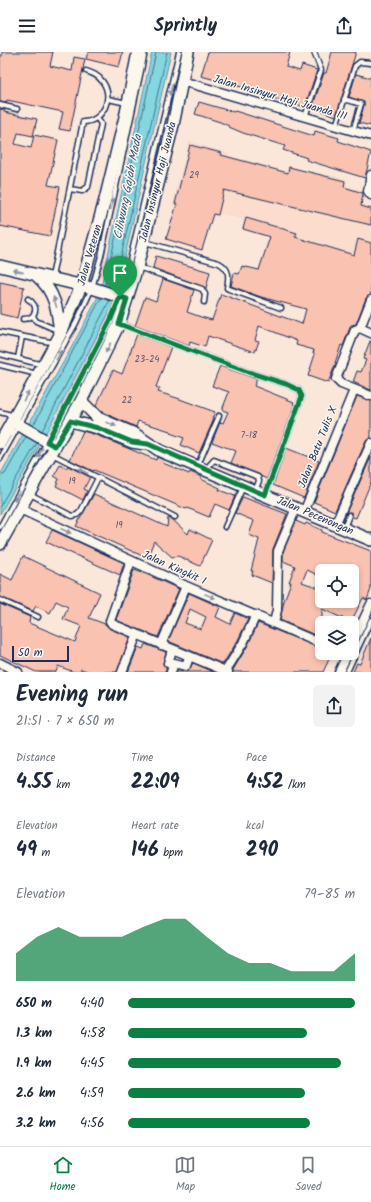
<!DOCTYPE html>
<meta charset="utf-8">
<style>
:root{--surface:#fff;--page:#f2f2f3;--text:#1f2937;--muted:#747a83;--line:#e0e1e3;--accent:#0b8043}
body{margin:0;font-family:Kalam,sans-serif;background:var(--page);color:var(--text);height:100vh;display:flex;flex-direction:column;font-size:15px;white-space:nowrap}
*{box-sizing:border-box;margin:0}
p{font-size:13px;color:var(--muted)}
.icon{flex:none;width:22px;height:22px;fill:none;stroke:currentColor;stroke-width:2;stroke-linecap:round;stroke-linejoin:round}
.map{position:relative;height:620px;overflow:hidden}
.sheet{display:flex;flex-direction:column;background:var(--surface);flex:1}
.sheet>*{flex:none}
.controls{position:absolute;left:315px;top:512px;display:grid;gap:8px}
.controls a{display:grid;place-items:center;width:44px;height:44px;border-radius:6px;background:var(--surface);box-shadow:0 2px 6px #0003;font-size:20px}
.scale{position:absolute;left:12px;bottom:10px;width:57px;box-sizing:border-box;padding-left:4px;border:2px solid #1b2f5e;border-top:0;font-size:11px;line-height:14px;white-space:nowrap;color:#1b2f5e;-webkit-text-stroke:3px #fbf7ec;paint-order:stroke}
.pin{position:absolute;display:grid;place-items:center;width:34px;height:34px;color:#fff;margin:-41px -17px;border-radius:50% 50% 50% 0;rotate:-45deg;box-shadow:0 0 4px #0007}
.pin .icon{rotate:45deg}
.round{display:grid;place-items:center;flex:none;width:42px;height:42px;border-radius:6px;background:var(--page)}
.head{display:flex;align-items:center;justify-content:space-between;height:68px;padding:0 16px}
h1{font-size:22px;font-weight:700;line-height:30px}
.metrics{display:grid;grid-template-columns:repeat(3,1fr);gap:6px;height:68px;padding:4px 16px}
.metrics div{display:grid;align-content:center}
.metrics b{font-size:20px;font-weight:700}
.metrics small{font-size:11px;font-weight:400}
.metrics p{font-size:11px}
.chart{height:112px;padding:8px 16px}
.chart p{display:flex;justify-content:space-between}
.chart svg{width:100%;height:72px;margin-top:4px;fill:var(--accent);opacity:.7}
ul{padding:0 16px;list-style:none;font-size:13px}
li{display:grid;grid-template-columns:64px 48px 1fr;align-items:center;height:30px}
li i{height:10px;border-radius:5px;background:var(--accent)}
header{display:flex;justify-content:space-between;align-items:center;height:52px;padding:0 16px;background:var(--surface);font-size:18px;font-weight:700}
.tab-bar{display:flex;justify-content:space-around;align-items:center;height:56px;border-top:1px solid var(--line);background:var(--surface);font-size:11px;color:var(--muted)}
.tab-bar a{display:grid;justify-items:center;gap:2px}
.tab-bar .active{color:var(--accent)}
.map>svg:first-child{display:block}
</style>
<header><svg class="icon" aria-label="menu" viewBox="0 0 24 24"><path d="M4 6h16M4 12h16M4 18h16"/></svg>Sprintly<svg class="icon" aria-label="share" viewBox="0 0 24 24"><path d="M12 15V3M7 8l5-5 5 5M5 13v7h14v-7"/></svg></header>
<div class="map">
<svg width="371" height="620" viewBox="0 0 371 620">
<rect width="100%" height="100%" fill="#fbe7da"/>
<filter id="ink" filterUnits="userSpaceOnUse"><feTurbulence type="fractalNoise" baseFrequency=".025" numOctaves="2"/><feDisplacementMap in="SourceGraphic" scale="8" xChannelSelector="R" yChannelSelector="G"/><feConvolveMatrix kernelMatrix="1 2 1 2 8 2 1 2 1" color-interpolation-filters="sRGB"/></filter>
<g filter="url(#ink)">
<path fill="#fbdccd" d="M189 89 228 101 229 104 258 111 260 113 286 120 287 114 347 127V134L365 139 363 152 371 154V219L282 224 258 217 268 185 242 177 244 168 221 162 219 166 172 153Z"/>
<path fill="#85d6de" stroke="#5b93ab" d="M152 0H171L118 235 112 255 38 396 0 462V423L69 300 96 249 102 231Z"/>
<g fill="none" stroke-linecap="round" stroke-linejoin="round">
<path stroke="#457291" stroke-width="1" d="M105 233 156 0
M114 236 167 0
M33 374 101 246
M42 379 110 248
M0 424 5 422 26 385
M0 454 37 391"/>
</g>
<path fill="#fac2b0" stroke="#1b2f5e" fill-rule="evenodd" d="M2 0H53L50 14 72 19 74 5 85 7 70 79 59 77 63 60 7 48 6 51 0 50V4H2Z
M88 0H123L119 15 86 7Z
M208 0H290L286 15 300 19 302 13 317 18 305 55 244 38 245 36 201 24Z
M332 0H356L336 64 312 56 324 21H326Z
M356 22 371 26V74L359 71 364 53V50L349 45Z
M199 50 234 60 235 59 314 84 315 79 339 86 338 89 371 100 365 126 306 108 307 106 283 98 285 94 243 81 229 75V74L220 70 195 62Z
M0 57 5 58 4 60 37 67 33 84 18 81 15 92 31 96 34 83 58 88 48 133 60 135 50 184 0 174Z
M190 93 222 101 221 103 288 121 289 115 345 129 344 135 363 141 361 154 371 157V173L224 138 218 163 213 162 202 198 166 187 177 152H175Z
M246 166 297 181 295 185 354 203 358 187 371 191V243L366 246 356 272 351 273 343 294 341 293 335 311H336L328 331 308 324 315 302 313 301 314 298 296 293 297 289 259 274 255 288 259 289 255 300 208 284 205 295 190 290 189 294 135 274 145 245 156 249 163 227 194 238 187 260 201 265 212 268 221 242 302 272 306 257 261 245 231 234 234 221 239 222 242 214 259 218 270 185 243 177Z
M156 204 210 220 206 236 153 216Z
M0 230 24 235 17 266 0 262Z
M137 282 171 295 156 335 160 336 158 340 177 346 215 360 212 367H214L199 401 181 393 184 386 170 381V379L138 369 136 375 102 360 96 354 113 318 122 322Z
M370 289H371V338L353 330 357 319 361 320 366 308 363 307Z
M220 314 257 327 254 334 294 350 293 352 295 353 267 427 231 411 236 399 212 390 220 370 223 371 228 360 222 358 229 340 212 334Z
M357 344 371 349V386L366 389 335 459 314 450Z
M83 379 96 383 156 408 157 405 164 408 163 411 189 422 190 420 202 425 201 427 220 436 219 438 235 444 229 458 215 452 209 465 187 456 186 457 94 418 93 419 70 408Z
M286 396 319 409 304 446 273 433Z
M371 405V430L356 466 352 465 351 460 346 461Z
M60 413 66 416 68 414 90 425 84 437 87 439 83 448 56 434 59 427 54 424Z
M94 442 167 475 168 466 173 468 188 482 190 477 212 488 200 514 178 504 172 505 154 489 147 506 76 474Z
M243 445 287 462 273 497 272 531 252 523 253 519H251L259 487 249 483 254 469 235 461Z
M296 469 305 473 306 471 322 478V480L371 499V537L367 548 363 546 351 570 322 557V586L280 568 284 549 291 530H289L295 514 283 509V500ZM307 518 322 525V519H352V549H322V537L302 530Z
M52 478 124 511 120 523 46 490Z
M23 504 100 541 89 566 105 572 110 577 130 585 117 620H90L81 617 80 620H74L58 614 56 620H36L0 603V552L30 565 29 571 75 590 81 574 63 567 68 555 56 549 50 561 36 554 33 559 0 545V522L12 528Z
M134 518 146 522 179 537 158 585 116 568Z
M189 541 220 555 216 565 230 572 235 561 248 567 238 588 223 612 168 589ZM190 557 206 565 201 577 185 571Z
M258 571 322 597V601H332L323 620H233V618L248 593Z
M371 586V620H353L357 611 360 612Z
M145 592 166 600 163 612 166 616V620H128L138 595 143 597Z
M193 611 214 620H177L178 618 188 619Z"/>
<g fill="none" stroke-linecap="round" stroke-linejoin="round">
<g stroke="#1b2f5e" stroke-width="7">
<path id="lane" d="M108 47 127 51
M344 47 361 52 353 79
M0 53 17 57
M305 65 321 18 314 0
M336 74 355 14 360 10 371 11
M70 137 82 139 88 135 101 72 97 66
M145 190 219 211C230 217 229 225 227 236L229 237 281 256
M138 215 202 237 205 242 204 250
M52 225 83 70C103 70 115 45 102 29 98 23 92 21 86 19
M33 264 36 269 57 278
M23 267C36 267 40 254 28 247
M120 272 248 320 286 332 299 338 302 344 265 443
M0 280 55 291
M0 302 43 313
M18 306 22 285
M0 313 37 322
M0 360 15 364
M52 402 175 465
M0 407 76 271 92 236 101 204 145 0
M198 413 219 364
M206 417 214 408 258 425 259 429 255 439
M30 442 72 464 77 463 81 459 98 426
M0 475 47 390 113 262 120 245 130 208 179 0
M225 475 243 435
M344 476 349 463
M0 548 38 565
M347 620 371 568"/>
</g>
<g stroke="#1b2f5e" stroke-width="11">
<path id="street" d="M182 29 371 84
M371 123 368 139 371 143
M371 248 360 276 355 278 336 327 341 332 371 344
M360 276 371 281
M20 457 186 534 322 592
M304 460 354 338
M335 473 371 391
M131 509 110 569 112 572 228 620
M274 571 277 558 278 499 296 456
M352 592 371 552
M161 593 186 534
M172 598 168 611 173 613
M0 611 18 620
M122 620 137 582
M171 620 174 611 186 614 189 605
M225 620 243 591 256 563
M339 620 348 601"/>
</g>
<g stroke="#1b2f5e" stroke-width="14">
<path id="secondary" d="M0 214 92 236 127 247
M37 224C55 239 58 259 60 282
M81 349 98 366 135 382 160 399 371 488
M12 369 55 394
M70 369 98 376 132 390 145 392
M0 391 60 283 81 234 105 148 126 61 138 0
M0 492 81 349 119 272 137 215 173 73 188 0"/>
</g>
<use href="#lane" stroke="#fbf7ec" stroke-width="4"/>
<use href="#street" stroke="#fbf7ec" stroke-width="8"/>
<use href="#secondary" stroke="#fbf7ec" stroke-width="11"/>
</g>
<defs><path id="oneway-solid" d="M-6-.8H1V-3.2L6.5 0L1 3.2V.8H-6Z"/></defs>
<g fill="#8b93a5">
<use href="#oneway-solid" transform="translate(171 38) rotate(104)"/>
<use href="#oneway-solid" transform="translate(112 152) rotate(-78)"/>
<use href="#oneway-solid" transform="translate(18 219) rotate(-166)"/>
<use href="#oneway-solid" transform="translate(55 250) rotate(-107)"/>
<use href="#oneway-solid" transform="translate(108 296) rotate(116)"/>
<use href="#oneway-solid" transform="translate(59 303) rotate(-61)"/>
<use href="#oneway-solid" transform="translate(26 344) rotate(-61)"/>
<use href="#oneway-solid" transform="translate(111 372) rotate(22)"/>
<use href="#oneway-solid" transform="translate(40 401) rotate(119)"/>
<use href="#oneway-solid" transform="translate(83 419) rotate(-153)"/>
<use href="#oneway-solid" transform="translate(17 444) rotate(119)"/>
<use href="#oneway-solid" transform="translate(66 479) rotate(25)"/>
<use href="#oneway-solid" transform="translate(210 544) rotate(22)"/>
</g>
</g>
<g fill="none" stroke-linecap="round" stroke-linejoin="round" filter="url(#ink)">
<g stroke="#fff" stroke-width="8">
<path id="route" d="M120 245 127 247 119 272 248 320 286 332 299 338 302 344 265 443 148 392 132 390 98 376 70 369 55 394 47 390 111 267Z"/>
</g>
<use href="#route" stroke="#0b8043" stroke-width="5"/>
</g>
<g text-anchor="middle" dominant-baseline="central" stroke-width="3" stroke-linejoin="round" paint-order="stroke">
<g font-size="9" fill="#535472">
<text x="194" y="123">29</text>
<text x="147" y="307">23-24</text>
<text x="127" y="348">22</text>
<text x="249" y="383">7-18</text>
<text x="72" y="429">19</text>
<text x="119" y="473">19</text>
</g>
<g font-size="11" fill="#1b2f5e" stroke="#fbf7ec">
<text transform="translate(280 46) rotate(16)">Jalan Insinyur Haji Juanda III</text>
<text transform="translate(158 130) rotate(-76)">Jalan Insinyur Haji Juanda</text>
<text transform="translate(90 203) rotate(-74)">Jalan Veteran</text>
<text transform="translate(318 395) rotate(-68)">Jalan Batu Tulis X</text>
<text transform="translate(315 464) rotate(23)">Jalan Pecenongan</text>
<text transform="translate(174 516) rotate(24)">Jalan Kingkit I</text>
</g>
<g font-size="12" font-style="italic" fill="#36597e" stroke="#fbf7ec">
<text transform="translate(128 135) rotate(-79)">Ciliwung Gajah Mada</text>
</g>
</g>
</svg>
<div class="controls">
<a><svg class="icon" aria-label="locate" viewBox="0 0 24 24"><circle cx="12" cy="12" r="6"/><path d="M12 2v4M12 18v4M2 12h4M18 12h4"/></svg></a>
<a><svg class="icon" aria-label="layers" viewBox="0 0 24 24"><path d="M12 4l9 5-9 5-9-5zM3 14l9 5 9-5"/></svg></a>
</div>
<div class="scale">50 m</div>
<div class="pin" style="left:120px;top:245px;background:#1e9e55"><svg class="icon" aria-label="arrive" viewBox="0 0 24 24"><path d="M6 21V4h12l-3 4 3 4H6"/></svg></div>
</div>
<section class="sheet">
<div class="head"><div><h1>Evening run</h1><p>21:51 · 7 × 650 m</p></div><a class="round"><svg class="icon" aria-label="share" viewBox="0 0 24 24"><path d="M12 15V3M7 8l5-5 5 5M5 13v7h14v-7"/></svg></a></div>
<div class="metrics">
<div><p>Distance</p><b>4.55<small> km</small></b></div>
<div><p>Time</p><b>22:09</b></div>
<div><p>Pace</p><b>4:52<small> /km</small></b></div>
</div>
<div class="metrics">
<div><p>Elevation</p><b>49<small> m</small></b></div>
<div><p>Heart rate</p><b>146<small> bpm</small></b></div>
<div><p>kcal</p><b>290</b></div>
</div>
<div class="chart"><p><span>Elevation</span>79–85 m</p>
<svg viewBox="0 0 160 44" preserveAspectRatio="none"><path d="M0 44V27L10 17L20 11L30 17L40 17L50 17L60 11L70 6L80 6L90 17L100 27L110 33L120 33L130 38L140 38L150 38L160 27V44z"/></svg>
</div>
<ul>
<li><b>650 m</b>4:40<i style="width:100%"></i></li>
<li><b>1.3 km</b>4:58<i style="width:79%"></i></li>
<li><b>1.9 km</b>4:45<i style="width:94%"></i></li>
<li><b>2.6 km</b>4:59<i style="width:78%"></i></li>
<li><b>3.2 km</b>4:56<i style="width:80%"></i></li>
</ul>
</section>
<nav class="tab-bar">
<a class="active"><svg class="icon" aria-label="home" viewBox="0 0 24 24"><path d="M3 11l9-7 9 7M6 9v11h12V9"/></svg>Home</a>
<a><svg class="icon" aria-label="map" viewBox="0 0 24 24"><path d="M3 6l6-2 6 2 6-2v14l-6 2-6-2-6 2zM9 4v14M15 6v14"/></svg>Map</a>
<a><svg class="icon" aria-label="saved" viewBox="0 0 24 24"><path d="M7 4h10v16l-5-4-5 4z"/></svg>Saved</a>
</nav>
